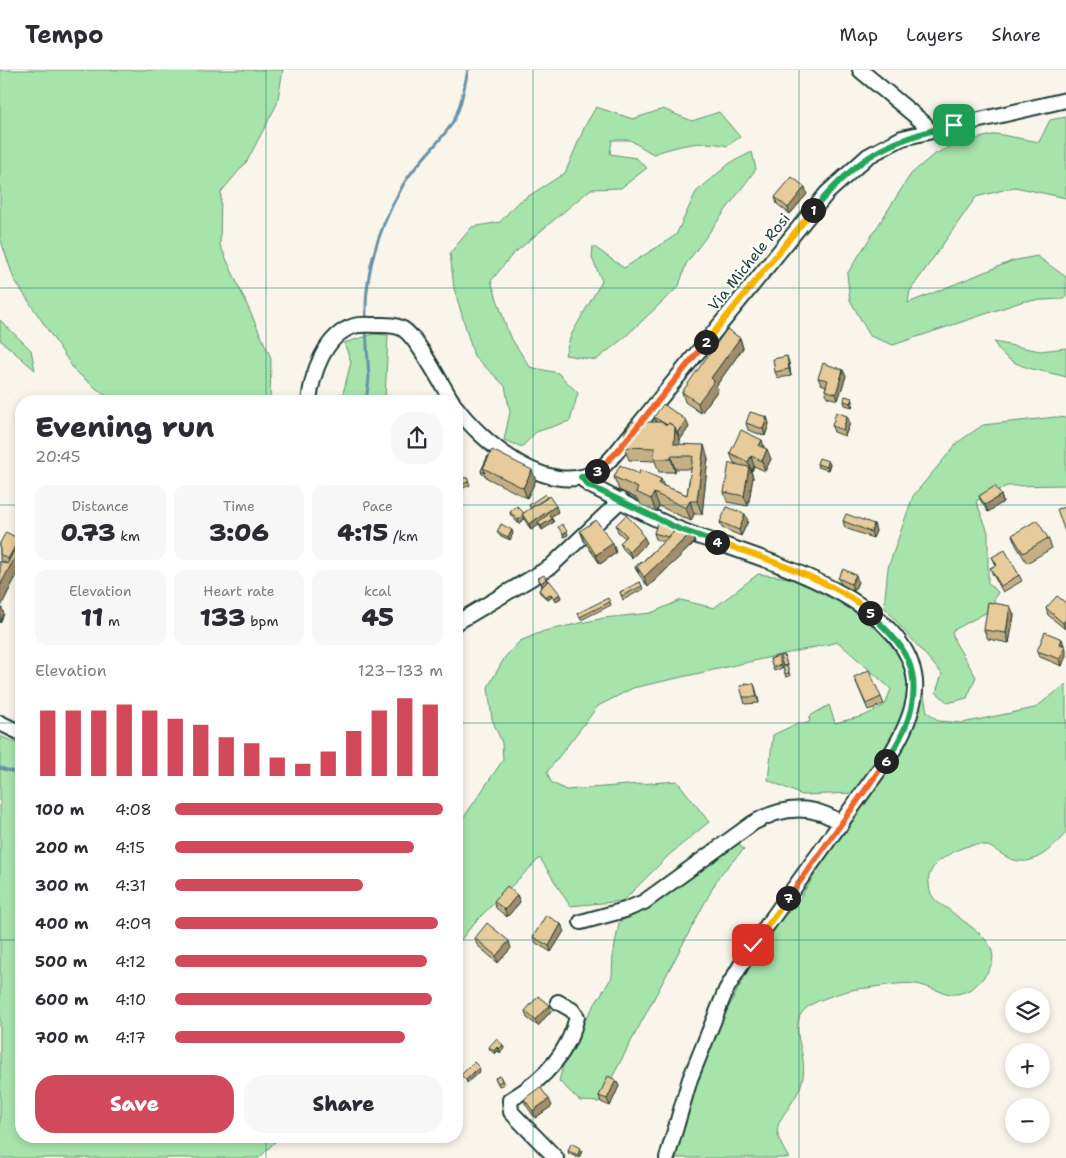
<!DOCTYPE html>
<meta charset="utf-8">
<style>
:root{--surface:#fff;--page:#f7f7f7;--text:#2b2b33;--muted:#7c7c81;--line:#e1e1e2;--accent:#d1495b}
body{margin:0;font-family:"Shantell Sans",sans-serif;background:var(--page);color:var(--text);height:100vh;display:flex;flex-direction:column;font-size:19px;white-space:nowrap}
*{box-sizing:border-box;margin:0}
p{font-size:16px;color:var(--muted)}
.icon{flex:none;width:28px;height:28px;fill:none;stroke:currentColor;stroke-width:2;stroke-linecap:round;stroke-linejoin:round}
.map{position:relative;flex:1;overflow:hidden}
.sheet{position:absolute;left:15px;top:325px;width:448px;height:748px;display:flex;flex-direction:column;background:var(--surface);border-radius:20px;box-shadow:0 2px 8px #0003}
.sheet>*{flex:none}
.buttons{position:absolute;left:1005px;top:918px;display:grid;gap:10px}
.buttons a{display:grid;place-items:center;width:45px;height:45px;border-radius:50%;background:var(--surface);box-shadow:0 2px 8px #0003;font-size:25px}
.pin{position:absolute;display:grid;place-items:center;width:42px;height:42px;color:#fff;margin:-21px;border-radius:10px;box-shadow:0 2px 8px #0006}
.km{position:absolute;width:25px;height:25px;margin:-12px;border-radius:50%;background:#222;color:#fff;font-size:14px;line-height:25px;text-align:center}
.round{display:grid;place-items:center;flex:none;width:52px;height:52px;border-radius:20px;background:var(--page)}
.summary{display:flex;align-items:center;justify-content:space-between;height:85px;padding:0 20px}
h1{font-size:28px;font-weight:800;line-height:38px}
.figures{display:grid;grid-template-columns:repeat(3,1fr);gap:8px;height:85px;padding:5px 20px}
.figures div{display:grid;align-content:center;border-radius:12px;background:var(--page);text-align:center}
.figures b{font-size:25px;font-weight:800}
.figures small{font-size:14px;font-weight:400}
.figures p{font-size:14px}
.chart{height:140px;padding:10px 20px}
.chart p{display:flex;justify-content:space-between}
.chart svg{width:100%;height:90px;margin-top:5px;stroke:var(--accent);stroke-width:6}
.cta{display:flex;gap:10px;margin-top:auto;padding:10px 20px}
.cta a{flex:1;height:58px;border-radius:20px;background:var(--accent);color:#fff;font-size:20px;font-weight:800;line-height:58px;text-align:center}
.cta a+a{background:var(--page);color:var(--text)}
ul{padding:0 20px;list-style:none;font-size:16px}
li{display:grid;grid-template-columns:80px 60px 1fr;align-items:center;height:38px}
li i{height:12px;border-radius:6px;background:var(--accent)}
header{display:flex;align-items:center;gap:30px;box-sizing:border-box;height:70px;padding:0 25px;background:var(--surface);border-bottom:1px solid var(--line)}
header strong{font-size:24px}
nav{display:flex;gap:28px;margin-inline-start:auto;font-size:18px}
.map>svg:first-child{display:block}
</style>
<header>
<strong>Tempo</strong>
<nav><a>Map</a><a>Layers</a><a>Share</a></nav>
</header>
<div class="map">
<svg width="1066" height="1088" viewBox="0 0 1066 1088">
<rect width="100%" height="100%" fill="#faf5eb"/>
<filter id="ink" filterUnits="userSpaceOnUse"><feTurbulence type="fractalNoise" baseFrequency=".02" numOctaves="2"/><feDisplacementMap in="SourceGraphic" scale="10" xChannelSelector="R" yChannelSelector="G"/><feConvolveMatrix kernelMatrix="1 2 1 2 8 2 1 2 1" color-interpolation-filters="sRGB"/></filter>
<g filter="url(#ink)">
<path fill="#a6e4ac" stroke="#629070" d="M0 0H283L277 34 247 91 221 122 220 175 271 288 270 331H118L103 324 75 301 14 209 5 183 0 167Z
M596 37 633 49 663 39 692 51 719 42 740 67 727 76C701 69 678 76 653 84L630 70H612L610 84 636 88 647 98 621 118 591 119 512 185 491 211 509 265 530 297 558 303 578 323 570 351 536 362 522 377 504 370 510 342 505 316 474 286 454 218 450 183 472 157 500 152 516 134 565 103 585 56Z
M1066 47V128L1015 117 976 127 910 221 908 233 1012 191 1037 186 1066 207V226L1064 229 1024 231 893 275 870 266 850 230 847 204 911 104 933 85 957 73 997 64 1039 72 1050 50Z
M752 82 756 99 686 194 679 216 624 268 596 290 565 285 571 265 602 211 592 188 593 176 624 198 676 165 696 122 730 93Z
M0 250 31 280 35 300 0 270Z
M374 264 388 265 385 331H341L351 292 344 273Z
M994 272 1040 281 1066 278V307C1040 299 1008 300 994 272Z
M1056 347 1066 348V415L1007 416 976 431 988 462V513L998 522 989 541 952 561 955 572 976 607 967 628 948 633 936 622 942 604 884 537 888 498 913 426 958 372 983 355Z
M758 504 799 509 874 550 898 580 912 607 911 630 897 669 855 723 802 725 768 710 773 665 798 653H809L810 646 829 635 835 653 864 646 885 635 891 619 838 572 633 618 598 636 547 702 551 712 566 720 677 711 709 752 669 785 623 831 570 836 540 788 475 852 456 876V751L462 750 503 690 502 673 492 649 488 617 505 587 520 571 544 561 604 548 651 543 681 530 714 538Z
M922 614 927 642 939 651 962 653 1035 638 1066 614V763C1055 775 1037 794 1019 791 1008 790 1001 783 992 778 975 768 950 782 937 793 932 797 927 807 929 813 929 817 930 824 933 827 936 832 943 836 948 839 979 864 1016 880 974 917 970 920 961 924 956 924 944 925 929 916 916 914 901 912 883 916 867 918 851 919 839 923 823 929 770 949 819 982 798 1022 782 1053 766 1052 789 1088H674L691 1027 724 946 756 885 783 846 794 838 842 761 895 690 905 670 918 615Z
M0 666 21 675V1066H281L259 1088H0Z
M734 771 744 779 719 806 599 1032 580 1031 559 1011 568 977 612 907 613 885 619 853Z"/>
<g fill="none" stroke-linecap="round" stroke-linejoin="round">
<path stroke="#6892a8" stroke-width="3" d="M366 250C364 201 379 157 403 115 416 93 437 76 451 55 461 39 464 18 468 0
M366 331 369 309 366 259
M0 698 21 704"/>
<g stroke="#1f3d34" stroke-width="18">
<path id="minor" d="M860 0 925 54 927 61
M309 331C312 305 324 265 354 256 361 254 369 255 376 255 385 255 395 254 403 259 418 268 441 314 452 331
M456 337C482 372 544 424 591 404 601 400 608 392 615 384L827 123 868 86 902 68 1066 30
M581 407 589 415C619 430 649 447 681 460 749 486 906 524 915 611 917 636 904 662 892 682L753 875 726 920 690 1009 667 1088
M456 553 550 497 621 430
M0 653 21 663
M581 852 625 840 644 832 753 753C783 736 813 733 842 754
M556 1088 511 1042 510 1030C542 1011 568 985 577 947L572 940 558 932"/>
</g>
<use href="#minor" stroke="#fff" stroke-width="14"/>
</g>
<path fill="#c7af85" stroke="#1f3d34" d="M807 124 790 144 777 134 775 127Z
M740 268 743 278 716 316 718 320 701 343 685 332 682 322Z
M789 293 791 306 778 308 775 302Z
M846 306 838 330 827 327 825 320 826 316 821 314 818 308Z
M844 331H853L852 337 845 335Z
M654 347 689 357 680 370 679 374 708 388 702 444H694L691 451 659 436 656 442 641 435 638 429 619 420 614 407 664 416 687 425 691 399H675V402H659L655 391 629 390 624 377 656 352Z
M767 347 769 354 765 366 748 360 746 353Z
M850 353 845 366 834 362 832 356Z
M765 378 771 389 765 401 754 396 752 401H751L753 407 748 436 727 432 724 422 737 394 734 393 730 383Z
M488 386 536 410 527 428 487 408 486 406 482 404 481 401Z
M456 387 459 394V402L456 401Z
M817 394H830L828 400 818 397Z
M467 408 470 415 461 419 457 410Z
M1001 425 1003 432 988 442 982 433 979 426Z
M529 435 558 442 551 447 554 452 542 460 539 455 531 460 524 449 519 454 511 446 510 442 524 443 531 439Z
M748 451 741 466 722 458 720 452Z
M843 451 874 454 876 461 873 468 845 458Z
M616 455 643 466 647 473 632 488 623 479 620 473 625 468 618 462Z
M676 460 692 462 695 472 648 517 636 500 635 497 642 492 663 472 656 469 654 463Z
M580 461 613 473 616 483 600 494 584 471Z
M497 462 513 463 510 470 499 465Z
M1012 465 1048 468 1052 478 1027 493 1016 475Z
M19 469 20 471 21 469V496L1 536 4 544 0 553V491L7 494 0 490V473Z
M992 487 1019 505 1022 511 1003 522 993 505 990 498 996 495Z
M538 508 546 509 561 528 556 531 552 527 548 530 540 523 539 520 542 516Z
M838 508 858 512 854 521 841 514Z
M640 512 643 519 623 530 620 522Z
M610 532 611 535 581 550 578 543Z
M1066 533V558L1065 559 1048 545 1046 538Z
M1010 536 1014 545 1009 573 988 569 984 560Z
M1064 576 1062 596 1040 587 1037 581Z
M784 585 790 606 786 607 780 586Z
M778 586 782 598 774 601 770 589Z
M854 607 881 627 884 634 868 640Z
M756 620 759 633 745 634 743 627Z
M517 825 520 832 507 847 496 838 494 831Z
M561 854 564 861 551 882 536 873 533 867Z
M475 868 511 878 498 893 477 875Z
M549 935 551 941 538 956 527 948 525 941Z
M503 975 504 978 500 983 498 981 495 984 490 980 489 977Z
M500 1006 504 1014 499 1016 495 1008Z
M619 1016 610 1036 601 1032 599 1026Z
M524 1029 552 1036 535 1048 526 1035Z
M568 1081H582L579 1088 569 1084Z"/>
<path fill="#a28e6c" stroke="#1f3d34" d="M805 117 807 124 790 144 788 138Z
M740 268 743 278 716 316 718 320 701 343 698 333 711 308Z
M787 286 789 293 791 306 789 299Z
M843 300 846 306 838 330 836 324Z
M852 328 853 331 852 337 850 333Z
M847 346 850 353 845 366 843 360Z
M767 347 769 354 765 366 763 359Z
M686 350 689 357 680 370 677 363Z
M675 357 680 370 679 387 674 374Z
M762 370 765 380 759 376Z
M704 375 708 388 702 444 697 431Z
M767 379 771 389 765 401 762 391Z
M671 386 675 399V402L671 389Z
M751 386 754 396 752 401 748 392Z
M457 387 459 394V402L457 395Z
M828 391 830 394 828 400 827 397Z
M749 397 753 407 748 436 744 426Z
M532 400 536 410 527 428 523 418Z
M661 409 666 422 659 414Z
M654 423 659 436 656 442 651 429Z
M1001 425 1003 432 988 442 985 435Z
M690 431 694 444 691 451 686 438Z
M556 436 558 442 540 454 538 452 539 455 531 460 529 454Z
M745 444 748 451 741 466 739 460Z
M523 445 524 449 519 454 518 450Z
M552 449 554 452 542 460 541 456Z
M874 454 876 461 873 468 871 462Z
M512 460 513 463 510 470 508 467Z
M567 461 568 465 564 467 563 464Z
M692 462 695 472 648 517 644 507Z
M644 467 647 473 632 488 629 482Z
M19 469 21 476 18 482 21 490V496L1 536 4 544 0 553V516L10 495 8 489Z
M613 473 616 483 600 494 596 485Z
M856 505 858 512 854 521 851 514Z
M546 509 548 513 542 516 541 513Z
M551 524 552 527 548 530 546 527Z
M560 524 561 528 556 531 554 528Z
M1010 536 1014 545 1009 573 1006 563Z
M1066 549V558L1065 559 1063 553Z
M1062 569 1064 575 1060 574Z
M1065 576 1066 579V586L1062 596 1060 589Z
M754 614 756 620 759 633 757 627Z
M517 825 520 832 507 847 505 840Z
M561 854 564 861 551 882 549 876Z
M509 871 511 878 498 893 496 886Z
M549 935 551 941 538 956 535 950Z
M503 975 504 978 500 983 499 979Z
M497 977 498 981 495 984 494 981Z
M479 997 480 1001 467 1013 466 1010Z
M616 1010 619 1016 610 1036 607 1029Z
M549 1029 552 1036 535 1048 533 1041Z
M580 1078 582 1081 579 1088 578 1085Z"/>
<path fill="#e7cb9b" stroke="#1f3d34" d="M792 107 805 117 788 138 775 127Z
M727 259 740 268 711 308 714 311 698 333 682 322Z
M787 286 789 299 775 302 773 289Z
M823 293 843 300 836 324 825 320 828 310 818 308Z
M845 326 852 328 850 333 844 331Z
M663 334 686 350 677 363 675 357 669 353 667 355 654 347Z
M750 342 767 347 763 359 746 353Z
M836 342 847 346 843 360 832 356Z
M631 352H661L667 355 669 353 675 357 674 374 704 375 697 431H690L686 438 654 423 651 429 636 422 638 418 614 407 620 395 639 404 640 400 661 409 659 414 687 425 693 386H671V389H654L655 378 624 377 625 362Z
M741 360 762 370 759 376 767 379 762 391 751 386 748 392 730 383Z
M492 380 532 400 523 418 483 398Z
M488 386H489L483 398 485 403 481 401Z
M819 388 828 391 827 397 817 394Z
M729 393 749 397 744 426 724 422Z
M463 408H467L469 411 460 416 457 410Z
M995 416 1001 425 985 435 979 426Z
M545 424 547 428 531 438 529 435Z
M549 426 556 436 529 454 522 444Z
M517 436 524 443 522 444 523 445 518 450 510 442Z
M727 437 745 444 739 460 720 452Z
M1066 437V462H1065L1057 439Z
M549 444 552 449 541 456 538 452Z
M846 444 874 454 871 462 843 451Z
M626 445 641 460 640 462 644 467 629 482 620 473 627 466 616 455Z
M596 450 613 473 596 485 580 461Z
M1037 450 1048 468 1023 483 1012 465Z
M657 453 676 460 668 467 654 463Z
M501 454 512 460 508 467 497 462Z
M562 454 567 461 563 464 558 457Z
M678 458 692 462 644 507 637 497Z
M6 462 19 469 8 489 0 484V473Z
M21 469V482L18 481 0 516V491L7 494Z
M1005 480 1019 505 1001 516 990 498 997 495 992 487Z
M641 491 642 492 637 497 639 503 635 497Z
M843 499 856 505 851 514 838 508Z
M544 505 546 509 541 513 538 508Z
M549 510 560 524 554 528 551 524 546 527 539 520Z
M640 512 642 516 622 526 620 522Z
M1057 526 1066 533V549L1063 553 1046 538Z
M608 528 610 532 580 547 578 543Z
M988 532 1010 536 1006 563 984 560Z
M1045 562 1062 569 1060 574 1065 576 1060 589 1037 581Z
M784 585 787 595 783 596 780 586Z
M778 586 781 595 773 597 770 589Z
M787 596 789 603 785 604 783 597Z
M869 600 881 627 866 634 854 607Z
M745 613 754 614 757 627H743L740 616 746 615Z
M507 816 517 825 505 840 494 831Z
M546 845 561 854 549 876 533 867Z
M487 853 509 871 496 886 475 868Z
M538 926 549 935 535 950 525 941Z
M496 969 503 975 499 979 497 977 494 981 489 977Z
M474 992 479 997 466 1010 461 1005Z
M500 1006 502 1011 498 1013 495 1008Z
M608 1006 616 1010 607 1029 599 1026Z
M540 1017 549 1029 533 1041 524 1029Z
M571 1073 580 1078 578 1085 568 1081Z"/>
</g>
<g fill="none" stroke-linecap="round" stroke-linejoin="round" filter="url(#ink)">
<g stroke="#fff" stroke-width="10">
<path id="split-1" d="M813 140C859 86 885 71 954 55"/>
</g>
<g stroke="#fff" stroke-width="10">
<path id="split-2" d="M706 272 813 140"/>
</g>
<g stroke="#fff" stroke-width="10">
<path id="split-3" d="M597 401 615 384 706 272"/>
</g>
<g stroke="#fff" stroke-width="10">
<path id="split-4" d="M597 401 581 407 588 415 679 459 717 472"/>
</g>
<g stroke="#fff" stroke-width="10">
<path id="split-5" d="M717 472C756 485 843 514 870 543"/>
</g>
<g stroke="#fff" stroke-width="10">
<path id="split-6" d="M870 543C880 554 892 564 901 577 926 614 910 657 886 691"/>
</g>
<g stroke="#fff" stroke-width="10">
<path id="split-7" d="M788 828 886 691"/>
</g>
<g stroke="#fff" stroke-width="10">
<path id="split-8" d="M753 875 788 828"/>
</g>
<use href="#split-1" stroke="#22a559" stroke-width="6"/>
<use href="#split-2" stroke="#f5b400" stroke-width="6"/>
<use href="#split-3" stroke="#f0652b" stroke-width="6"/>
<use href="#split-4" stroke="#22a559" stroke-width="6"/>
<use href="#split-5" stroke="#f5b400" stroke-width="6"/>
<use href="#split-6" stroke="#22a559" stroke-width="6"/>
<use href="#split-7" stroke="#f0652b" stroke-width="6"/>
<use href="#split-8" stroke="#f5b400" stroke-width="6"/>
</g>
<path fill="none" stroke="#0f766e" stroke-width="1" stroke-opacity="0.55" d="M266 0V331M533 0V1088M799 0V1088M0 218H1066M0 435H21M456 435H1066M0 653H21M456 653H1066M0 870H21M456 870H1066M266 1066V1088"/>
<g text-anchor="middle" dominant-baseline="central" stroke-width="4" stroke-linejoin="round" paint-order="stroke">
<g font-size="15" fill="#1f3d34" stroke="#fff">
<text transform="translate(749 192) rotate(-51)">Via Michele Rosi</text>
</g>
</g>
</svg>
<div class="buttons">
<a><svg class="icon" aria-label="layers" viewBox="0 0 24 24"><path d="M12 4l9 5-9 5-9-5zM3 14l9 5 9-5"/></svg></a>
<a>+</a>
<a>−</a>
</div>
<div class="pin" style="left:954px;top:55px;background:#1e9e55"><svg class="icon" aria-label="arrive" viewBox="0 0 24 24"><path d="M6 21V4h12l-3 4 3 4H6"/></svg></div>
<div class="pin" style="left:753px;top:875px;background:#d93025"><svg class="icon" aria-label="check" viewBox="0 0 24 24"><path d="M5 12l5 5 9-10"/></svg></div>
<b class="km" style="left:813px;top:140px">1</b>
<b class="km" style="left:706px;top:272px">2</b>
<b class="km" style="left:597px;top:401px">3</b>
<b class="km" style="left:717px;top:472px">4</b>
<b class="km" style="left:870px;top:543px">5</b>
<b class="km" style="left:886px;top:691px">6</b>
<b class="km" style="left:788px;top:828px">7</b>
<section class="sheet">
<div class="summary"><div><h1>Evening run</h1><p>20:45</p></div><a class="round"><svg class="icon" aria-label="share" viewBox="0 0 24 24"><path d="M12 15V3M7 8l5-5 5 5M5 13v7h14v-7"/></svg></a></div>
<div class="figures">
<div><p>Distance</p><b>0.73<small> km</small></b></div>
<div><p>Time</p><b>3:06</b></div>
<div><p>Pace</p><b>4:15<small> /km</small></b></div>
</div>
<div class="figures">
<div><p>Elevation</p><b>11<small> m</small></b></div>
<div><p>Heart rate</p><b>133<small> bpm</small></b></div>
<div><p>kcal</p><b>45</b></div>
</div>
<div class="chart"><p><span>Elevation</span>123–133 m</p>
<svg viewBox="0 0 160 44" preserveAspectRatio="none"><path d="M5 44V12M15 44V12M25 44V12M35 44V9M45 44V12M55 44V16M65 44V19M75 44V25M85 44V28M95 44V35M105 44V38M115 44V32M125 44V22M135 44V12M145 44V6M155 44V9"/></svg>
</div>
<ul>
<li><b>100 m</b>4:08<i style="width:100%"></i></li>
<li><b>200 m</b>4:15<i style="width:89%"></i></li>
<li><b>300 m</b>4:31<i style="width:70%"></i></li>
<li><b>400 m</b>4:09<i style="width:98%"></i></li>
<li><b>500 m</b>4:12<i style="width:94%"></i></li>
<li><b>600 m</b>4:10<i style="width:96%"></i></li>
<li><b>700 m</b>4:17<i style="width:86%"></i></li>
</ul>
<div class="cta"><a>Save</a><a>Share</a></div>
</section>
</div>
